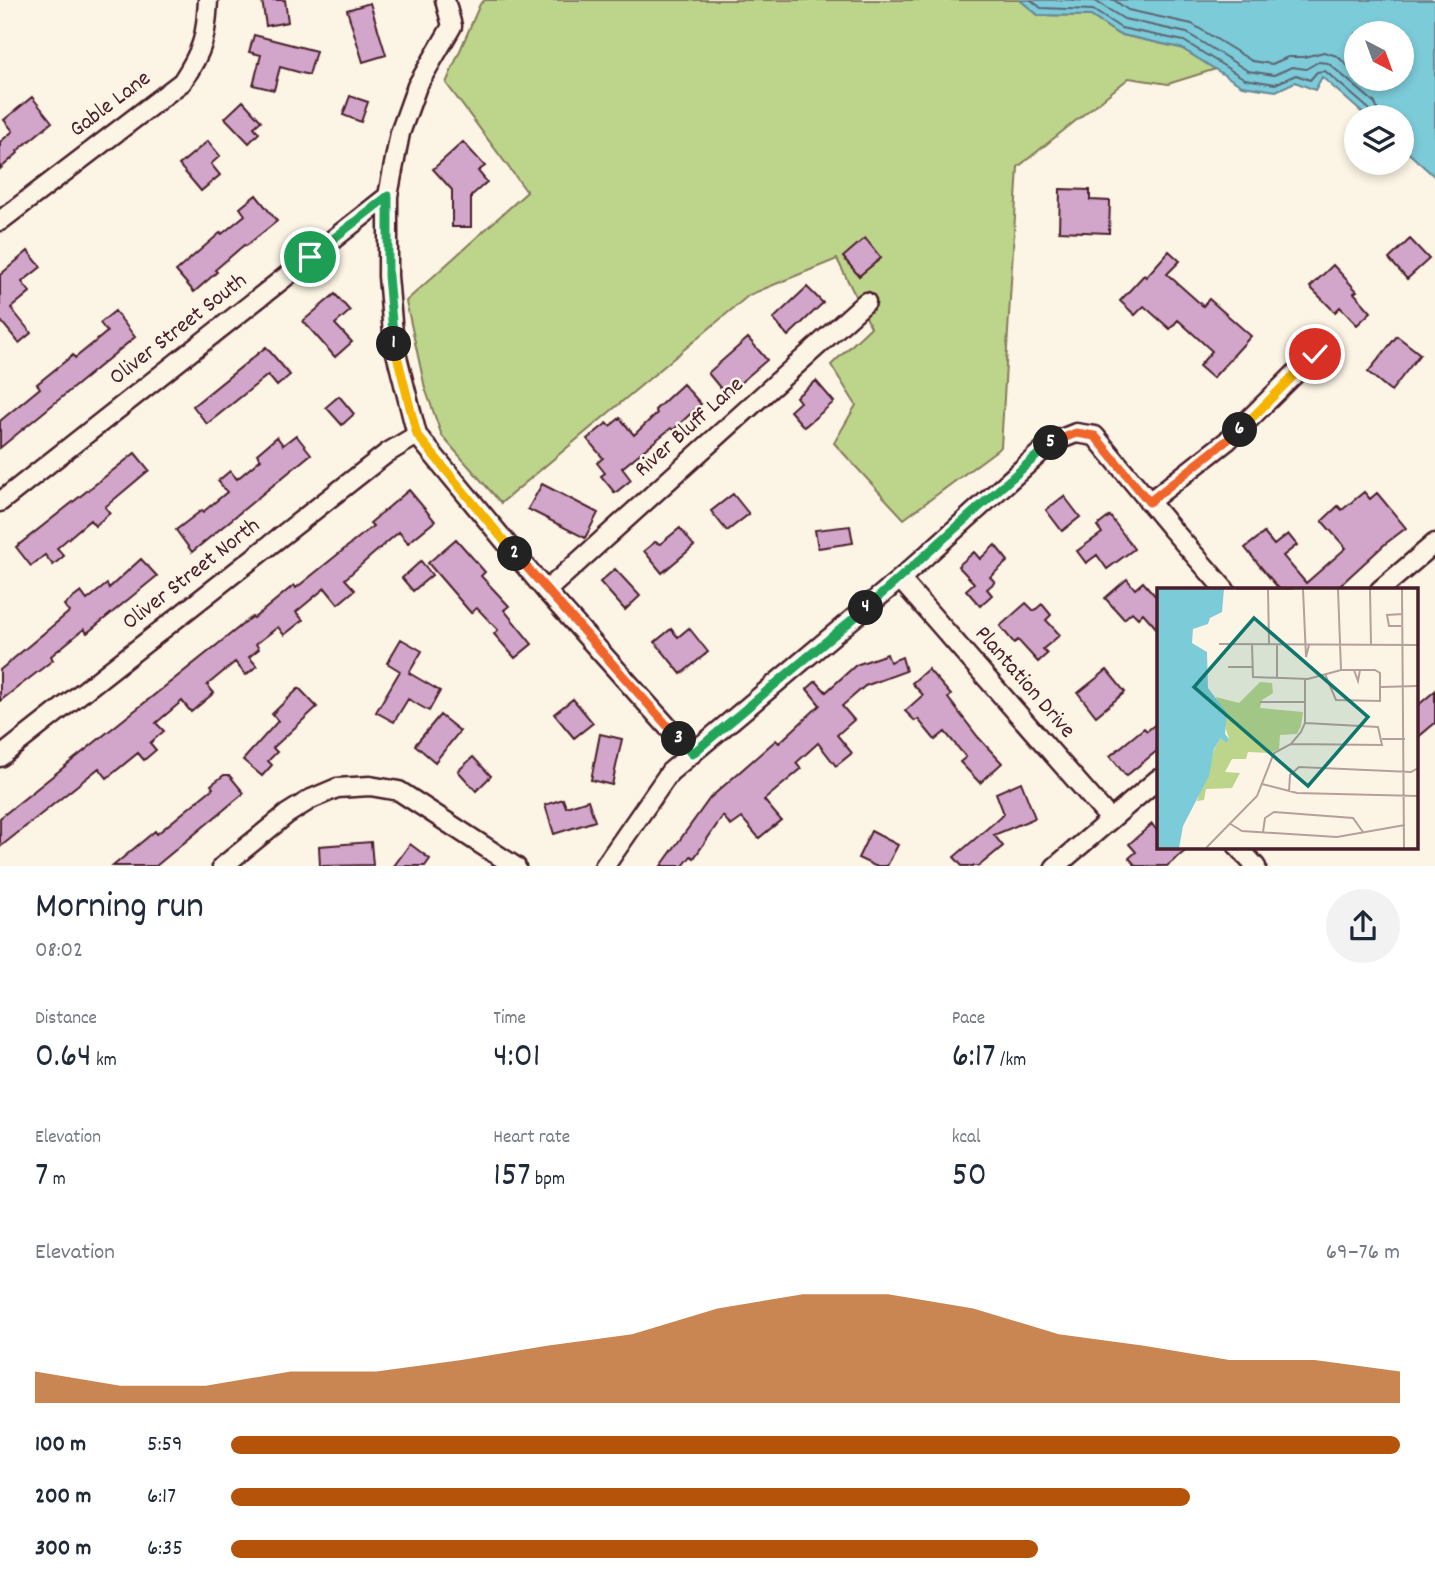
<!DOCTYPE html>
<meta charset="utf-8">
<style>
:root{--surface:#fff;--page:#f2f2f3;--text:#1f2937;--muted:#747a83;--accent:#b45309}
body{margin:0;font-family:Dekko,sans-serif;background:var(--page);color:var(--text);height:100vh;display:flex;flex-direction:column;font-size:26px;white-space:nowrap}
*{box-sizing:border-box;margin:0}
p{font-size:23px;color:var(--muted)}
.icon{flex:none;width:38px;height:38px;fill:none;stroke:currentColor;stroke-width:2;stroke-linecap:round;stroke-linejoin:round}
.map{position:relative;height:866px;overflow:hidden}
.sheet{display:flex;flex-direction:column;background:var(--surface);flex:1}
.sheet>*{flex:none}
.needle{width:46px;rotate:139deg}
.buttons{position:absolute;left:1344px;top:21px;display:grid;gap:14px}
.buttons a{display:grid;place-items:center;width:70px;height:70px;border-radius:50%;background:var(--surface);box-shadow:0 4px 10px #0003;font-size:35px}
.pin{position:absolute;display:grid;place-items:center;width:60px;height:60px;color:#fff;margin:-30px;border:4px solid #fff;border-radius:50%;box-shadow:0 2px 7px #0007}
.km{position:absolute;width:35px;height:35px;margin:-18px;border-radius:50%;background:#222;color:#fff;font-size:19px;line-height:35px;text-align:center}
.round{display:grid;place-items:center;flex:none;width:74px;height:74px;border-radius:37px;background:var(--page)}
.summary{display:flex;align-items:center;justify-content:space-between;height:119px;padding:0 35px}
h1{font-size:38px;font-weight:600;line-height:52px}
.figures{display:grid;grid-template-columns:repeat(3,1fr);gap:10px;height:119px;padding:7px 35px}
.figures div{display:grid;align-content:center}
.figures b{font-size:35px;font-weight:600}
.figures small{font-size:19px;font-weight:400}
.figures p{font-size:19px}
.chart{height:196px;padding:14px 35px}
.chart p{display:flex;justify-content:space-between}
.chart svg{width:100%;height:126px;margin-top:7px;fill:var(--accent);opacity:.7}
ul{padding:0 35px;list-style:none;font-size:23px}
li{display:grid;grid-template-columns:112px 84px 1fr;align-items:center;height:52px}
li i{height:18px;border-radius:9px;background:var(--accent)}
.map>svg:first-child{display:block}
</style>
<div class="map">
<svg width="1435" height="867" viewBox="0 0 1435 867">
<rect width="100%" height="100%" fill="#fcf5e5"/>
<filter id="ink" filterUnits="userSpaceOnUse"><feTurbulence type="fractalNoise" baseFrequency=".0143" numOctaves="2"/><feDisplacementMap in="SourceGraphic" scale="14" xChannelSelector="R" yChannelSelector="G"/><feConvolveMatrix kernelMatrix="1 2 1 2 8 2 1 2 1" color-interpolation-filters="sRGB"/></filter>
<g filter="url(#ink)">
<path fill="#bdd48b" stroke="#847a5b" stroke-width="2" d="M485 0H1020L1038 15 1091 16 1118 34 1181 48 1216 69 1168 84 1129 78 1018 167 1001 447 904 519 834 443 856 405 831 365 871 327 837 259 749 295 501 503 442 436 425 388 406 301 527 192 446 83 480 4Z"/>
<path fill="#7ccbd9" stroke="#688693" stroke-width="2" fill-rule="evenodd" d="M1020 0H1435V177L1402 147V117H1367L1322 77 1315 90 1295 82 1276 91 1242 86 1181 48 1118 34 1091 16 1038 15ZM1356 33H1402V79H1356Z"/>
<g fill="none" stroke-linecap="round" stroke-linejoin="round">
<path stroke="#5e6471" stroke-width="2" d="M1031 0 1041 8 1093 10 1121 28 1184 41 1245 79 1275 84 1296 75 1310 80 1317 72 1325 71 1369 109 1371 117
M1073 0 1095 1 1124 19 1187 33 1248 71 1274 75 1292 67 1306 69 1318 62 1328 63 1375 103 1380 117
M1114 0 1128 10 1192 24 1252 61 1272 64 1288 57H1304L1324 52 1337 56 1356 73"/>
</g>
<path fill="#d1a6ca" stroke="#4a1f2b" stroke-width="2" d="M262 0H285L288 22 266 26Z
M370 3 386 55 363 62 347 10Z
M254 35 316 51 309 75 280 67 274 90 253 85 261 55 249 52Z
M350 96 368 102 361 122 343 115Z
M32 97 52 122 17 151 18 153 0 169V142L13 131 4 120Z
M243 101 261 121 254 127 259 133 249 143 225 118Z
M208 141 220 156 211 164 220 175 201 191 179 165Z
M463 142 485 166 478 171 487 182 471 196V227H452V190L433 169Z
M1060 189 1090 190V200L1110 201 1109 233 1059 231Z
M256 195 277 221 246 246 244 245 215 270 217 272 194 292 176 271 221 232 222 234 245 215 240 208Z
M865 238 881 258 859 276 843 257Z
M1410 239 1429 259 1407 279 1389 259Z
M28 251 41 267 22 282 30 292 11 308 31 333 19 343 0 320V275Z
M1169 251 1180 261 1167 274 1203 306 1209 299 1251 336 1213 378 1199 366 1212 351 1178 320 1170 329 1144 306 1135 315 1120 301 1144 275 1146 277Z
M1333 265 1357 291 1354 293 1371 312 1357 325 1340 307 1335 312 1310 287Z
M807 287 823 303 788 336 773 319Z
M335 294 350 311 335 324 352 342 335 357 303 321Z
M115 311 135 337 0 448V421L40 388 37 384 73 355 75 358 107 332 100 323Z
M1397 336 1420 354 1391 391 1368 372Z
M748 338 767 360 726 395 708 373Z
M266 347 290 375 277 386 268 375 207 424 193 406Z
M816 381 834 402 804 427 790 411 800 402 796 397Z
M683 384 701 404 673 430 671 428 622 468 631 480 615 493 601 476 605 473 597 463 603 458 587 439 607 423 610 426 620 418 634 435 657 413 655 410Z
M339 396 354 414 342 425 326 407Z
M296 435 311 454 192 552 176 530 202 510 203 512 227 492 218 481 230 471 237 479 261 459 257 454 277 437 283 445Z
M135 453 149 470 105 507 110 513 95 526 90 520 57 548 64 556 53 565 45 555 31 566 16 547Z
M542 484 598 513 585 538 528 509Z
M409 490 435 521 408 543 399 532 371 556 345 579 355 590 338 604 325 588 296 612 303 620 284 635 278 627 256 644 259 649 249 657 257 666 246 675 235 662 207 685 214 693 191 712 182 701 156 723 164 731 150 743 156 750 144 760 138 753 107 778 99 768 0 847V818L252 617 254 618 294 585 296 588 373 526 370 523Z
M1364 492 1370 499 1377 493 1406 528 1385 544 1335 590H1280L1245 548 1264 533 1274 545 1288 534 1297 545 1283 556 1306 583 1346 548 1322 521 1338 506 1342 510Z
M733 494 749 514 727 531 711 511Z
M1064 496 1080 517 1062 531 1046 510Z
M1110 516 1134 549 1107 569 1097 555 1086 563 1077 551 1102 533 1097 526Z
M850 526 853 543 818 548 815 530Z
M680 528 694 546 662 573 644 551 655 542 660 544Z
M456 539 485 572 481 576 509 606 504 610 532 644 515 658 494 634 498 630 477 608 471 613 428 563Z
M995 545 1008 561 990 577 995 582 987 589 992 595 980 606 966 590 974 583 958 566 974 552 980 559Z
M141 559 157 576 87 633 84 629 51 656 53 660 0 701V670L69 612 64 605 81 592 87 600 107 584 109 588Z
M421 561 432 575 413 591 402 578Z
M615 569 640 596 625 610 600 582Z
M1127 579 1135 589 1143 582 1158 599V630L1143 613 1138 618 1132 612 1124 619 1105 598Z
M1026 603 1034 611 1042 604 1051 615 1046 620 1060 635 1043 649 1047 654 1038 662 1018 640 1014 643 1000 626Z
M689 628 708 652 681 674 655 642 671 629 678 637Z
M401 639 422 651 409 673 440 691 429 711 408 699 394 722 376 712 400 671 387 663Z
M887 654 890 662 902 657 906 671 865 686 842 706 854 720 837 735 852 753 836 766 818 743 796 763 801 769 764 800 781 820 759 838 742 818 731 826 723 816 694 858 691 856 683 866H661L710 798 776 740 779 743 820 705 807 689 816 681 826 692 856 665Z
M928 669 951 695 948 698 978 737 1002 763 980 783 960 762 966 757 945 732 935 740 918 719 915 721 905 711 923 695 912 683Z
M1107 670 1125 692 1096 716 1078 693Z
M299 688 317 707 273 748 277 752 268 761 272 765 262 776 243 760 278 721 272 714Z
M1435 691V723L1416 739V707Z
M573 699 593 723 574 738 554 714Z
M440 715 460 731 435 762 415 745Z
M1158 722V750L1126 776 1110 756 1144 728 1147 731Z
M600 734 622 739 612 785 591 780Z
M473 757 491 776 476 791 458 771Z
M224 775H229L244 793 156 866H113L155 831 157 834 213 788 211 785Z
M1021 782 1035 818 994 835 1003 846 979 866H962L954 857 1004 814 996 793Z
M563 799 566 807 588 800 595 821 554 834 545 805Z
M1152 824 1158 832V847H1190L1167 866H1136L1129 858 1136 852 1129 844Z
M871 831 898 845 887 866H875L858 858Z
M371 842 373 865 320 866 319 846Z
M410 844 430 859 425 866H394Z"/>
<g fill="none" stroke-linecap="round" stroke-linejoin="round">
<g stroke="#4a1f2b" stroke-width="23">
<path id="minor" d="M445 0 452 26 417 86 400 133 388 196V276L394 345 417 435 546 591 692 754
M0 221 182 82C203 50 206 38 208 0
M0 502 388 196
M1149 502 1227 441 1315 354
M900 579 1110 819
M1380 590 1435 543
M546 591 866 302
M0 757 387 453 417 435
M1238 847 1256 867
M222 867 287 814 311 799 337 788 370 786 399 791 516 867
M604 867 670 772 900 579 1051 443 1076 433 1095 436 1171 528 1225 590
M1055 867 1158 779"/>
</g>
<use href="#minor" stroke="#fcf5e5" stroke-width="18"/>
</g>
</g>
<g fill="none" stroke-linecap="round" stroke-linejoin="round" filter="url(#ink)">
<g stroke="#fff" stroke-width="14">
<path id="split-1" d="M310 257 388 196V276L394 344"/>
</g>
<g stroke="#fff" stroke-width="14">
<path id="split-2" d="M394 344 417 435 515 554"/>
</g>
<g stroke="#fff" stroke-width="14">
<path id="split-3" d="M515 554 679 739"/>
</g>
<g stroke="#fff" stroke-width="14">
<path id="split-4" d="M679 739 692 754 866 608"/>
</g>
<g stroke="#fff" stroke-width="14">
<path id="split-5" d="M866 608 1051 443"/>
</g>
<g stroke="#fff" stroke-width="14">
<path id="split-6" d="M1051 443 1076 433 1095 436 1149 502 1240 430"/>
</g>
<g stroke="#fff" stroke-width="14">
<path id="split-7" d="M1240 430 1315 354"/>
</g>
<use href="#split-1" stroke="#22a559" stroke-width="9"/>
<use href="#split-2" stroke="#f5b400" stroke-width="9"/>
<use href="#split-3" stroke="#f0652b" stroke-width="9"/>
<use href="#split-4" stroke="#22a559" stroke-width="9"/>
<use href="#split-5" stroke="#22a559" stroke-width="9"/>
<use href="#split-6" stroke="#f0652b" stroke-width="9"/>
<use href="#split-7" stroke="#f5b400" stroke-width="9"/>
</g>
<g text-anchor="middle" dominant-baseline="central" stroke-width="5" stroke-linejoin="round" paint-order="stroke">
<g font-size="23" fill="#4a1f2b" stroke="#fcf5e5">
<text transform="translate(111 105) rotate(-37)">Gable Lane</text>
<text transform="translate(179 330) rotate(-38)">Oliver Street South</text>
<text transform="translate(690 428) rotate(-42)">River Bluff Lane</text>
<text transform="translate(192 575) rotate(-38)">Oliver Street North</text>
<text transform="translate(1024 683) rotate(49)">Plantation Drive</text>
</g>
</g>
<g transform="translate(1157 588)">
<rect width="261" height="261" fill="#fcf5e5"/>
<path d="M103 94 115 95 116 105 105 112 103 120 146 124 144 138 140 146 123 147 122 161 113 165 91 164 89 171H75L68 184 83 185 75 200 49 201 47 212 40 213 58 160 64 150 72 151 59 109 82 115Z" fill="#bdd48b"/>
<path d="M0 1H67L65 24 53 30 51 36 36 41 35 55 50 64 51 100 70 125 68 146 72 151 69 155 64 150 57 161 52 188 26 238 22 260H0Z" fill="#7ccbd9"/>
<path fill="none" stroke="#b59f9b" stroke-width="2" d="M79 1H136M111 1 112 56M146 1 149 69 152 57M181 1 184 82M213 1 214 57M245 1 247 260M244 38H232L230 27 246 26M62 56 261 57M95 56 96 89 151 91 184 82H218L223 85V113L179 112 168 86M120 57V90M71 79H95M197 82 201 93 203 82M224 99 261 98M103 114H149M225 151H248M134 156 225 157 221 139 148 135M105 196 140 205 261 208M132 204 133 187 142 179 254 184 261 180M72 235 85 243 180 249 248 237M106 244 108 230 117 224 196 230 206 244M49 260 100 208 117 165 134 156 144 144 148 135V90"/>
<path fill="#0f766e" fill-opacity="0.15" stroke="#0f766e" stroke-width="3.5" d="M97 30 211 129 151 198 37 99Z"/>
<rect width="261" height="261" fill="none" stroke="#4a1f2b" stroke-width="3.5"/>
</g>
</svg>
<div class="buttons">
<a><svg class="needle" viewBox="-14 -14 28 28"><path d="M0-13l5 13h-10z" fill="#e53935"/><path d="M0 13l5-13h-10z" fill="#747a83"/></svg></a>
<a><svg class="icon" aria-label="layers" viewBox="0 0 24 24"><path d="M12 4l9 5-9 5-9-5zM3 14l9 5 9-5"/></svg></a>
</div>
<div class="pin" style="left:310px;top:257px;background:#1e9e55"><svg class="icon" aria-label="arrive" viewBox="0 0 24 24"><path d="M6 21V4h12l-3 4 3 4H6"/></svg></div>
<div class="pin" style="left:1315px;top:354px;background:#d93025"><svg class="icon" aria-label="check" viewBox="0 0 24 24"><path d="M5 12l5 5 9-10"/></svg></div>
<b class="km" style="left:394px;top:344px">1</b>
<b class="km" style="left:515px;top:554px">2</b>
<b class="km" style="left:679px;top:739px">3</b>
<b class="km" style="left:866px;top:608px">4</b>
<b class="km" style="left:1051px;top:443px">5</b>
<b class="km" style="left:1240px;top:430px">6</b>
</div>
<section class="sheet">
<div class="summary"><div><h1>Morning run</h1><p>08:02</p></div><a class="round"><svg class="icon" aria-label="share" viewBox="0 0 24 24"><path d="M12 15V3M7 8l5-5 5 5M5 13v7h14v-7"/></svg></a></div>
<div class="figures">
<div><p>Distance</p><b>0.64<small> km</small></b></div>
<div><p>Time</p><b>4:01</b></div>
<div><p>Pace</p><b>6:17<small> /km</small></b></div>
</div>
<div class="figures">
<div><p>Elevation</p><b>7<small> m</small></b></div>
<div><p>Heart rate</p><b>157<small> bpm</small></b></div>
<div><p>kcal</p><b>50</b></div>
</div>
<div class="chart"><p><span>Elevation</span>69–76 m</p>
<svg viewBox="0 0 160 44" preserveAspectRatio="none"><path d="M0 44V33L10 38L20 38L30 33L40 33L50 29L60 24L70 20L80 11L90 6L100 6L110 11L120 20L130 24L140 29L150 29L160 33V44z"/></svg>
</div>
<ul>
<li><b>100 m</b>5:59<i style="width:100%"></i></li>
<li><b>200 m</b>6:17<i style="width:82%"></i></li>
<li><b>300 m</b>6:35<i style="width:69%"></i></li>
</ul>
</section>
